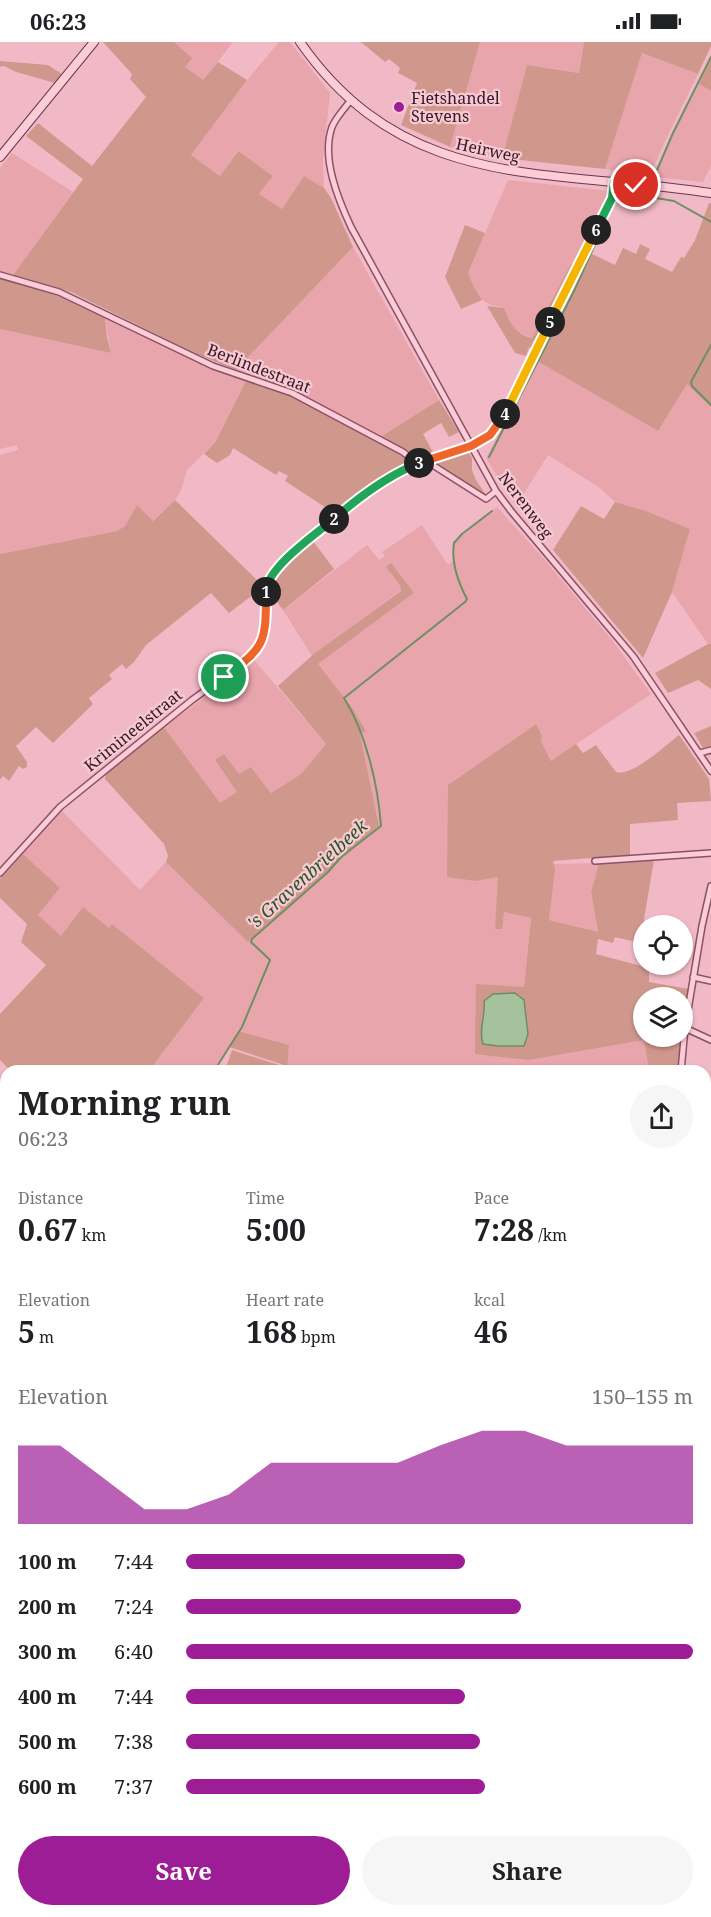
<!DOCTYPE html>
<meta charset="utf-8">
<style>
:root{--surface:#fff;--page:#f6f6f6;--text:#202124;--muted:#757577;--accent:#9d1d96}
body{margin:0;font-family:"Noto Serif",serif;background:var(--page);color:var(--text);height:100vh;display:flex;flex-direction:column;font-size:22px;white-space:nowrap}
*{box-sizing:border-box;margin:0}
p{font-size:20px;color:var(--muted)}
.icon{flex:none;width:33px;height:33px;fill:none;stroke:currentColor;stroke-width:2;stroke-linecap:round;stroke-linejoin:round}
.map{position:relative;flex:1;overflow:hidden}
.details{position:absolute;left:0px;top:1023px;width:711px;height:852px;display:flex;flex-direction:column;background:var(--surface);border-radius:18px 18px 0 0;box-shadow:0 2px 4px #0004}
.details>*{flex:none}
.fabs{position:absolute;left:633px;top:873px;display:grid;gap:12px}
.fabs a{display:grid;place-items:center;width:60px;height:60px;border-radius:50%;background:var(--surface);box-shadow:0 2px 4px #0004;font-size:30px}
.pin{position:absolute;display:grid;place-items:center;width:51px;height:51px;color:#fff;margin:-26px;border:3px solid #fff;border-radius:50%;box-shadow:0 2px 6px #0007}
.km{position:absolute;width:30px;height:30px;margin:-15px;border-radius:50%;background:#222;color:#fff;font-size:16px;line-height:30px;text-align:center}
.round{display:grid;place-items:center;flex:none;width:63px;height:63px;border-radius:32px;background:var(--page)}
.overview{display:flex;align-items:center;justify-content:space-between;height:102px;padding:0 18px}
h1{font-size:33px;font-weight:700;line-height:45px}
.metrics{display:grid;grid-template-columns:repeat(3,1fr);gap:9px;height:102px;padding:6px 18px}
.metrics div{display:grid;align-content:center}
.metrics b{font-size:30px;font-weight:700}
.metrics small{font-size:16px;font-weight:400}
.metrics p{font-size:16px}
.chart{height:168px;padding:12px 18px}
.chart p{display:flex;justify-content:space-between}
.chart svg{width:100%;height:108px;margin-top:6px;fill:var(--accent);opacity:.7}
.button{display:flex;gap:12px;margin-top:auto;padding:12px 18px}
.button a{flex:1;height:69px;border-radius:36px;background:var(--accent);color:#fff;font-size:24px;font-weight:700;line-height:69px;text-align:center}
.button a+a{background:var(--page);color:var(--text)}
ul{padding:0 18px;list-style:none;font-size:20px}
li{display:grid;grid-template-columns:96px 72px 1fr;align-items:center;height:45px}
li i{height:15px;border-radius:8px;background:var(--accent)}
.status{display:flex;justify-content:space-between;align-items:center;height:42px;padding:0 30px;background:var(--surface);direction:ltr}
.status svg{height:16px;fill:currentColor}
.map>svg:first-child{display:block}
</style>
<div class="status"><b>06:23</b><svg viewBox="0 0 49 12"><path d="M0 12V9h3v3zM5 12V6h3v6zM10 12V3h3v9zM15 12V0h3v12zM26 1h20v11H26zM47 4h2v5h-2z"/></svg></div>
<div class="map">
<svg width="711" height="1875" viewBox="0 0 711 1875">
<rect width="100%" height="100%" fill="#f1b9c6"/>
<path fill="#e8a5ac" d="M174 0H233L203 39 184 25 191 16Z
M279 0H290L330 51 323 117 324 146 304 134 282 167 259 152 273 134 237 109 220 134 191 113 247 38Z
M480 0H584L579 31 527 23 502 116 469 111 450 105Z
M642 11 698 32 665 99 650 134 605 127Z
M699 42 711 49V124L703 140 655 135 669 100Z
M12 111 73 150 13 233 0 229V126Z
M508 138 609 149 575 223H571L532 296 515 289 504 266 491 263 482 258 474 245 468 231Z
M353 205 439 358 382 394 297 350 236 328Z
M105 276 198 321 246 339 216 399 187 428 181 448 175 458 152 479 137 463 125 484 117 489 0 512V413L18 408 17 403 0 407V287L111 311Z
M537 319 658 389 687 341 711 365V602H708L672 550 690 487 646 469 615 460 600 446 548 413 516 464 486 416Z
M497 465 544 517 612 598 651 652 551 719 541 699 536 682 448 743 476 839 498 835 504 870 531 876 524 945 529 1018 644 998 649 1029H287L289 1003 240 989 212 1029H149L204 956 112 882 109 886 83 866 61 895 38 873 60 846 23 812 62 769 140 848 166 820 248 899 379 784 360 692 366 689 351 664 318 622 414 551 387 526 400 543 401 548 312 614 283 568 367 503 379 518 385 514 382 510 422 483 448 523 453 519V501Z
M254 618 326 702 301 732 271 751 251 725 239 733 224 712 215 719 238 750 220 762 164 685Z
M599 821 591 850 598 891 549 878 554 822Z
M6 1179V1266H0V1180Z
M0 1280H6V1345L0 1344Z
M0 1450 6 1452V1470L0 1480Z
M6 1525V1774L0 1776V1535Z"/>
<path fill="#d0988c" d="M103 0H174L192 16 185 25 203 38 218 20 247 38 191 113 220 134 238 109 273 134 259 152 282 167 304 134 324 146 331 156 353 205 236 328 194 311 71 250 13 233 83 137 26 94 38 81 92 124 146 55 130 37 132 32Z
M361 0H480L450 105 401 83 417 41 398 31 400 26 389 17 385 20Z
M584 0H711V4L698 32 642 11 605 127 502 116 527 23 579 31Z
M711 17V49L699 42Z
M0 19 48 23 62 32 55 41 16 30 4 24 0 25Z
M709 161H711V365L687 342 658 389 537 319 592 212 615 223 623 206 636 212 640 202 650 207 645 217 672 230 681 215 684 216 695 198Z
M465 183 485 191 468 231 474 245 482 258 461 267 445 235Z
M571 222 575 223 534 307 529 305 526 314 515 311 487 264 504 266C511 282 515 292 532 296Z
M0 236 50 250 105 276 107 295 111 311 0 287Z
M246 339C304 353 355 387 407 416L405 421 376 439 334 471 285 439 288 434 279 429 276 433 233 406 230 413 217 421 204 412 216 399Z
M439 358 459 390 449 395 441 381 423 392 434 412 420 418 382 394Z
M467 408 472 416V428L476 438 486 453 485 455 431 420Z
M175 458 260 541 262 546 229 571 211 551 146 603 134 620 126 627 122 622 109 633 112 637 89 656 93 662 53 701 36 685 16 704 27 720V725L23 727 19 724 9 739 3 734 0 738V512L117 489 125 484 137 463 153 479Z
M615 460 646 469 690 487 672 550 643 616 553 508 581 464 604 477Z
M313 499 334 527 283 568 269 550C272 527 296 513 313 499Z
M391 521 414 551 318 622 351 664 366 689 360 692 379 784 248 900 166 820 168 814 164 802 105 737 106 732 164 685 220 761 237 750 215 718 224 712 239 732 251 725 271 751 301 732 326 702 278 644 315 611 401 549 400 543 386 525Z
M708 602H711V647L698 638 668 651 655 631Z
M536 682 542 694 541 699 551 719 576 702 583 711 596 703 616 730C632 735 666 703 679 693L709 737 711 759 677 761 678 778 630 782V813L553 819 555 827 549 878 598 890 591 850 599 821 654 818 640 901 615 895 613 901 598 897 596 912 649 926V940L689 947 687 956 642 954 644 994 681 995 678 1029H649L644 998 529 1018 475 1012 476 942 524 945 531 876 504 870 502 887H495L498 835 476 839 447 835 448 743Z
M711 684V704L703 706 694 691Z
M23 812 60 846 38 873 61 894 83 865 109 886 112 882 204 956 149 1029H11L0 1018V972L46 923 21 900 27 882 0 856V837Z
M239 989 289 1003 287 1029H283L284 1023 229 1005Z
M232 1008 282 1024 280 1029H225Z
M0 1350 6 1351V1447L0 1445Z
M711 1409V1875H0V1784L6 1782V1869H705V1412Z
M6 1470V1525L0 1535V1480Z"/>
<path fill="#a6c19e" stroke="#6d8f65" stroke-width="1.5" d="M515 951 524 958 528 992 524 1004H498L483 1002C478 987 486 974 484 959L493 952Z"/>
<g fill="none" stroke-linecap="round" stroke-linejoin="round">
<path stroke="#6d8f65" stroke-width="2" d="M654 135 673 91 711 15
M711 303 691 340 692 344 711 363
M489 415 574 249 617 154H644L674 159 711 180
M214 1029 242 985 270 918 251 900 252 897 328 830 341 815 381 784C378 743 366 691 344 656L465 560 467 557C458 540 451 520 454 501L462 492 492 469
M0 1347 6 1348
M705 1778 711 1775
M0 1784 6 1782
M0 1799 6 1834
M19 1869 21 1875
M102 1869 105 1875
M269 1869 273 1874 280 1869
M77 1875 78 1869
M497 1875 509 1869"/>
<g stroke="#895268" stroke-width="8">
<path id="street" d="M351 58C345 66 336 75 332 85 321 116 338 157 351 185L496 449 511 469 633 614 711 729
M0 233 59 250 213 324 292 351 403 410 413 418 431 422 486 457 496 449
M700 711 711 708
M595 819 711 811
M0 831 60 765 192 658 250 616 260 604 265 591 266 545 272 533 284 519 368 450 400 429 426 418 471 404 490 393 511 362 612 156 614 140
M693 935 711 939
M685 986 711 998
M681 1029 685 986 702 884 711 844
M0 1781 6 1779
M442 1869 444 1875"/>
</g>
<g stroke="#6a364d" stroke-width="10">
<path id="secondary" d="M300 0C406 152 550 126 711 151
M0 115 94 0
M0 1122 6 1123
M705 1333H711"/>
</g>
<use href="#street" stroke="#fcccd7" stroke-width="5"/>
<use href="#secondary" stroke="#fcccd7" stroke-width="8"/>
</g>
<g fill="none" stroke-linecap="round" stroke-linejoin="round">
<g stroke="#fff" stroke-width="12">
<path id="split-1" d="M224 635C265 605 266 602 266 550"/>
</g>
<g stroke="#fff" stroke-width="12">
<path id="split-2" d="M266 550C266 526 316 492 334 477"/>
</g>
<g stroke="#fff" stroke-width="12">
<path id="split-3" d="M334 477C360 454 387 434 419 421"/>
</g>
<g stroke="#fff" stroke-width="12">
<path id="split-4" d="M419 421 471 404 490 393 505 372"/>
</g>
<g stroke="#fff" stroke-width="12">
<path id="split-5" d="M505 372 550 280"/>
</g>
<g stroke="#fff" stroke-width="12">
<path id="split-6" d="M550 280 596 188"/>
</g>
<g stroke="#fff" stroke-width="12">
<path id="split-7" d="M596 188 612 156 614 140 636 143"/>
</g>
<use href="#split-1" stroke="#f0652b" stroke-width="8"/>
<use href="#split-2" stroke="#22a559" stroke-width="8"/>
<use href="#split-3" stroke="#22a559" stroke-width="8"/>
<use href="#split-4" stroke="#f0652b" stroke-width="8"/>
<use href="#split-5" stroke="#f5b400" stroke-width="8"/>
<use href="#split-6" stroke="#f5b400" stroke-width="8"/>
<use href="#split-7" stroke="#22a559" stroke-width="8"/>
</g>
<circle fill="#9d1d96" stroke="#f8c9d3" stroke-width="2" cx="399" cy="65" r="6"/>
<g text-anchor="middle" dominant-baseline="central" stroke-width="4.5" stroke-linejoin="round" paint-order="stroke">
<g font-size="16" fill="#361926" stroke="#f8c9d3" text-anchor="start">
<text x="411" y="56">Fietshandel<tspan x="411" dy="18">Stevens</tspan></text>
</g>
<g font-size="16" fill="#361926" stroke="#f8c9d3">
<text transform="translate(488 108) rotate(12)">Heirweg</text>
<text transform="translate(259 326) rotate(21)">Berlindestraat</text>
<text transform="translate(526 463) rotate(53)">Nerenweg</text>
<text transform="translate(133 688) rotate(-39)">Krimineelstraat</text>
</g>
<g font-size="18" font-style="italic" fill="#265726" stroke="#f8c9d3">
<text transform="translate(307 832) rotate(-42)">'s Gravenbrielbeek</text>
</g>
</g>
</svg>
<div class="fabs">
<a><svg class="icon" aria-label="locate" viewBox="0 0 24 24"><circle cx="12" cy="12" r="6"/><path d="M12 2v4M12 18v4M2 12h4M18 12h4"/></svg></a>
<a><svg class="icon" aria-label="layers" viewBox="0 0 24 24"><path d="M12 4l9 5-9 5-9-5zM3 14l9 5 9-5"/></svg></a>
</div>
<div class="pin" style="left:224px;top:635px;background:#1e9e55"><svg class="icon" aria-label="arrive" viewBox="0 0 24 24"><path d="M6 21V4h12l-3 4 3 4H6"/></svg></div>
<div class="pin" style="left:636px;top:143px;background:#d93025"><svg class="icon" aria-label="check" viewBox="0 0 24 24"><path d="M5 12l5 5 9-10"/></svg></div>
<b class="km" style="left:266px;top:550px">1</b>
<b class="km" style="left:334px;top:477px">2</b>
<b class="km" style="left:419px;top:421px">3</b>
<b class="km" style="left:505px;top:372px">4</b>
<b class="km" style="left:550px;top:280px">5</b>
<b class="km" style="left:596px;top:188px">6</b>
<section class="details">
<div class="overview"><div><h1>Morning run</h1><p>06:23</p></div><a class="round"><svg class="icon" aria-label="share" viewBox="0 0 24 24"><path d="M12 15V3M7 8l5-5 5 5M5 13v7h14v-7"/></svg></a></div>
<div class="metrics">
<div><p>Distance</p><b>0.67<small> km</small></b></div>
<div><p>Time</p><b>5:00</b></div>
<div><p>Pace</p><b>7:28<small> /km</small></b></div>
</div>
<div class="metrics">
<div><p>Elevation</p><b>5<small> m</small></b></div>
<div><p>Heart rate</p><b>168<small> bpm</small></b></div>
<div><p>kcal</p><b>46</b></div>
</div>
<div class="chart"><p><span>Elevation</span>150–155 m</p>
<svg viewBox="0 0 160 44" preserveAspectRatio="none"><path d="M0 44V12L10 12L20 25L30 38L40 38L50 32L60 19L70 19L80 19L90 19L100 12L110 6L120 6L130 12L140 12L150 12L160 12V44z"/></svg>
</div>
<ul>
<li><b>100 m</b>7:44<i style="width:55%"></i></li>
<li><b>200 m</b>7:24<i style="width:66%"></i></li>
<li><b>300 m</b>6:40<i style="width:100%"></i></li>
<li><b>400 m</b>7:44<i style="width:55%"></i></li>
<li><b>500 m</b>7:38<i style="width:58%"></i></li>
<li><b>600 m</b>7:37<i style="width:59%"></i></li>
</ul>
<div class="button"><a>Save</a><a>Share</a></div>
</section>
</div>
